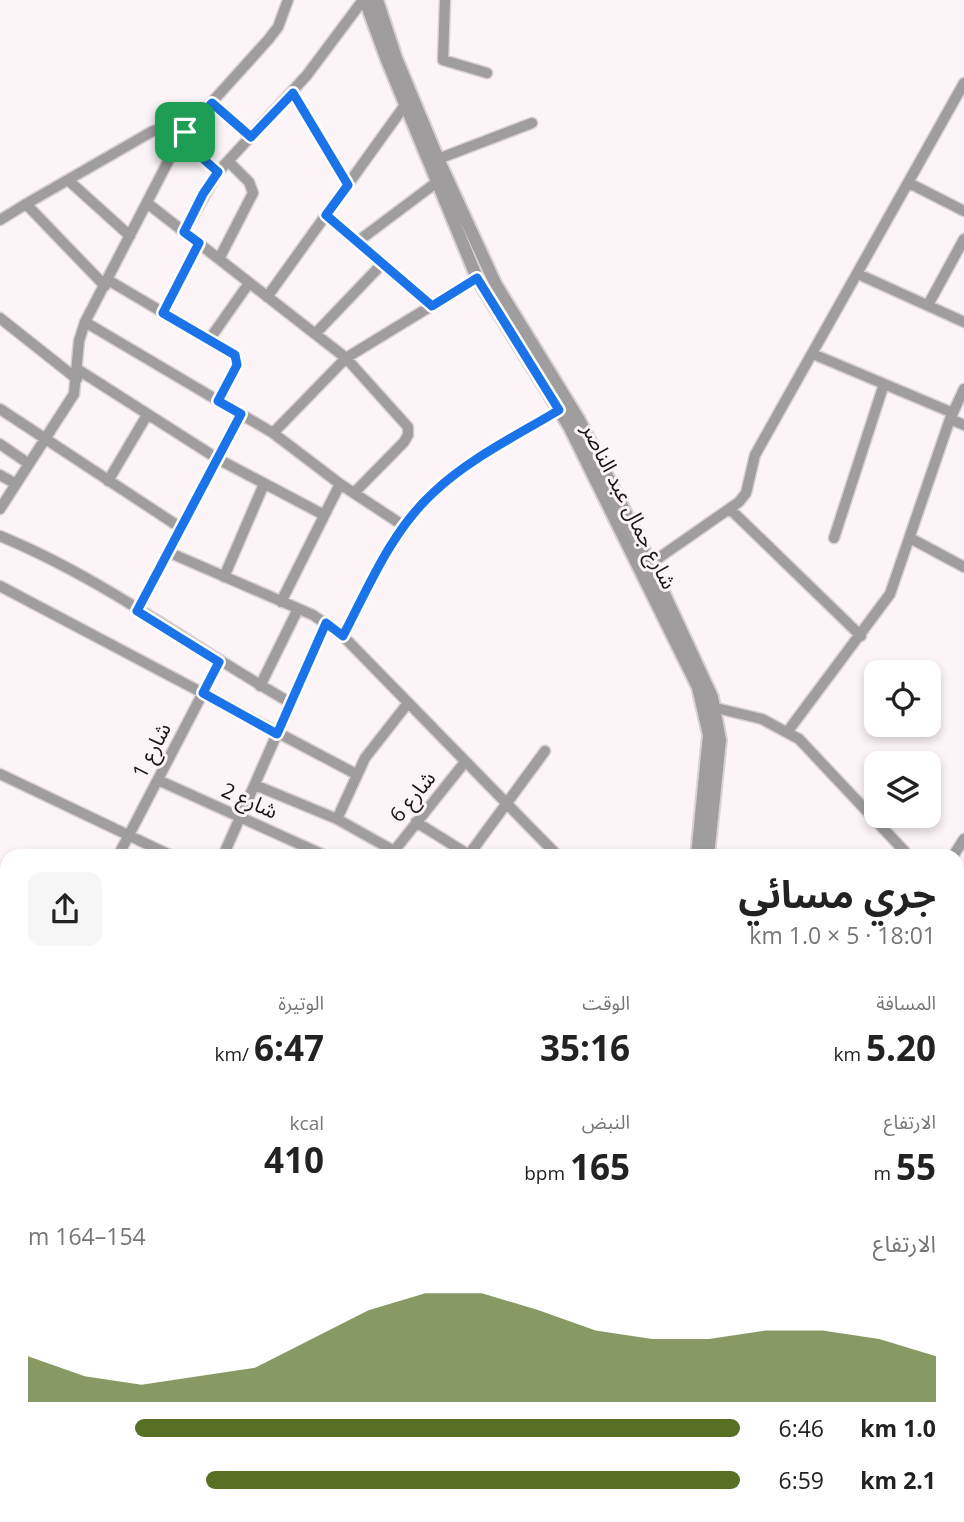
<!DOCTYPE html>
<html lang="ar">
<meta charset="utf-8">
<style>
:root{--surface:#fff;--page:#f6f6f6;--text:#222;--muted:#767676;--accent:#577023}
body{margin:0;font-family:"Open Sans","Noto Sans Arabic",sans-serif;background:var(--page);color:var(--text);direction:rtl;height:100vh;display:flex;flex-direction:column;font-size:26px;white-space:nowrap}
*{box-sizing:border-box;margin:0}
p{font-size:23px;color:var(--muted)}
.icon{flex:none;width:38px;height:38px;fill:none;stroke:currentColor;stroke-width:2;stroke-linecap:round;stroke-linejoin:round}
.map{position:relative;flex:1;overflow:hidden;direction:ltr}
.side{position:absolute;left:0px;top:849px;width:964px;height:674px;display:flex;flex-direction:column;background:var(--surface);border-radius:21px 21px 0 0;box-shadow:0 4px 10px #0003;direction:rtl}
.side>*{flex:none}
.fabs{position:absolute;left:864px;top:660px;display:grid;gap:14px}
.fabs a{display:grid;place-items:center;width:77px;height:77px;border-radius:14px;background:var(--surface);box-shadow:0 4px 10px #0003;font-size:35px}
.pin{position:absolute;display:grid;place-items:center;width:60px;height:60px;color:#fff;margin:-30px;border-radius:14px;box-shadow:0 4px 10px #0006}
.round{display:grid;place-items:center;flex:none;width:74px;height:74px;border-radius:14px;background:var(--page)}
.overview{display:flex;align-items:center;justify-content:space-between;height:119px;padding:0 28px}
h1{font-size:38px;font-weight:700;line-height:52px}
.metrics{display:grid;grid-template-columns:repeat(3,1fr);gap:10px;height:119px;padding:7px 28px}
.metrics div{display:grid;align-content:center}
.metrics b{font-size:35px;font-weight:700}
.metrics small{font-size:19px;font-weight:400}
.metrics p{font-size:19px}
.chart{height:196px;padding:14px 28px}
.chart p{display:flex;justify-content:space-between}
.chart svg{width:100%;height:126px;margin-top:7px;fill:var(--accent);opacity:.7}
ul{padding:0 28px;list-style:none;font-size:23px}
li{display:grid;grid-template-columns:112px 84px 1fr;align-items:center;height:52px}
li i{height:18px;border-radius:9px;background:var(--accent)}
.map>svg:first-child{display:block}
</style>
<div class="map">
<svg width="964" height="1522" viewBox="0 0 964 1522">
<rect width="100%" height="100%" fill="#fcf4f6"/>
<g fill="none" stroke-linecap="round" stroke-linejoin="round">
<g stroke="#d8d1d2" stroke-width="9">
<path id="service" d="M0 1449 7 1441
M400 1516 407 1522"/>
</g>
<g stroke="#d8d1d2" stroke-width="13">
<path id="minor" d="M445 0 443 60 487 73
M293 93 348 185
M212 103 251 137
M181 139 218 172
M438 159 532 123
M68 180 130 236
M909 183 964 211
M147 203 346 358 408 427V435L404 442 354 493
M26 204 151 132 159 129 185 132
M326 215 432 306
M0 220 26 204 105 286
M184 232 218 172 307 75 363 0
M357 242 437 182
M219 259 253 193 249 182 228 161
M858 274 964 322
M108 280 235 355 237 365 218 401
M267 297 405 105
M928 305 964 239
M163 313 199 243
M0 318 77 379
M85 322 273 433 340 484 404 526
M315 334 382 264
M209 340 249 283
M813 354 953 413
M77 369 218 459 324 515
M0 409 181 528
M950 419 964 425
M273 433 346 358 477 278
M0 444 29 464
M0 475 16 484
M108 481 147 415
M0 509 74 394 79 341 85 322 174 150 185 132 268 40 278 27 288 0
M731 510 861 636
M0 536C103 578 194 648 291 703
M834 538 884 384
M910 538 964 567
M168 552 313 615 343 636 558 856
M650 564 739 502 746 493 755 455 964 83
M224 577 264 484
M0 586 356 774
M281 602 340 484
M137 611 241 414
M343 636C369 586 392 531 434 492 470 458 518 435 559 410
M260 686 298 609
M716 708 762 719 799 739 909 856
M788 731 890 594 950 419 964 389
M0 774 172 856
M158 780 326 856
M255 785 337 819 403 856
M337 819 365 758 408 703
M416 822 469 855
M118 856 219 662
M223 856 326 623
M390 856 465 762
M468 856 545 751
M953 856 964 839
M957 906 964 913
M0 1093 7 1097
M0 1141 7 1134"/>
</g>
<g stroke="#d8d1d2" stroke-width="16">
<path id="tertiary" d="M365 0 387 60 477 278 569 426 698 687 709 735 697 856
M377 0 396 58 438 159 496 285 579 420 639 540 712 697 720 740 708 856
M664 1516 666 1522
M697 1522 698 1516"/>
</g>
<g stroke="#d8d1d2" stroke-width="19">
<path id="primary" d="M0 994 7 999
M0 1012 7 1017
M766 1516 776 1522
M799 1516 809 1522"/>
</g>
<use href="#service" stroke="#a09d9e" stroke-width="5"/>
<use href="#minor" stroke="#a09d9e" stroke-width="10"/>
<use href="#tertiary" stroke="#a09d9e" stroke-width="12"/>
<use href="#primary" stroke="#5a5556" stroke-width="16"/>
</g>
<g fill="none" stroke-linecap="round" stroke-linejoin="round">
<g stroke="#fff" stroke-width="14">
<path id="route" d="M293 93 348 185 326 215 432 306 477 278 559 410C518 435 470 458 434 492 392 530 369 586 343 636L326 623 277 734 203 693 219 662 137 611 241 414 218 401 237 365 235 355 163 313 199 243 184 232 203 194 218 172 181 139 212 103 251 137Z"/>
</g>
<use href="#route" stroke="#1a73e8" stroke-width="9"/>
</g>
<g text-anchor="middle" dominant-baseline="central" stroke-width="6" stroke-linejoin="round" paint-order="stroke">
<g font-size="21" fill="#191718" stroke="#fcf4f6">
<text transform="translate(630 506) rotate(63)">شارع جمال عبد الناصر</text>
<text transform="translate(151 750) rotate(-63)">شارع 1</text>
<text transform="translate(412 796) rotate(-51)">شارع 6</text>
<text transform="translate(250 800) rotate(24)">شارع 2</text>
</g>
</g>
</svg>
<div class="fabs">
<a><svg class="icon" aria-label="locate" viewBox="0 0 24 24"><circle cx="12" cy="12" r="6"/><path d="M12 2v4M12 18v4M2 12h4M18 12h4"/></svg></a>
<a><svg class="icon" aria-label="layers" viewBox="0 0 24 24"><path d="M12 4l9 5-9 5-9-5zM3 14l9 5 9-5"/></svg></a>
</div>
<div class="pin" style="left:185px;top:132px;background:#1e9e55"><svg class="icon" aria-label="arrive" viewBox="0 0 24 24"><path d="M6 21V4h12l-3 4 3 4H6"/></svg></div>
<section class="side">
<div class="overview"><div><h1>جري مسائي</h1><p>18:01 · 5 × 1.0 km</p></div><a class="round"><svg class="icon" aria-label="share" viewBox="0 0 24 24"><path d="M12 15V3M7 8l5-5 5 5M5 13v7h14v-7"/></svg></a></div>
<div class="metrics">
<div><p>المسافة</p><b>5.20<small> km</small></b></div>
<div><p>الوقت</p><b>35:16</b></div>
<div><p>الوتيرة</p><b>6:47<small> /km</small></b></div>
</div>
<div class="metrics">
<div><p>الارتفاع</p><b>55<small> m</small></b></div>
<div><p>النبض</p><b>165<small> bpm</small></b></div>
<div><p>kcal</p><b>410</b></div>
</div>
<div class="chart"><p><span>الارتفاع</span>154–164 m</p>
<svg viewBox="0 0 160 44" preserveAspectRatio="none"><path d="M0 44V28L10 35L20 38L30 35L40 32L50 22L60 12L70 6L80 6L90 12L100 19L110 22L120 22L130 19L140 19L150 22L160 28V44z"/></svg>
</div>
<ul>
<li><b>1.0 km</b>6:46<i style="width:85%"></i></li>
<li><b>2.1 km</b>6:59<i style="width:75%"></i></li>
</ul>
</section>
</div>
